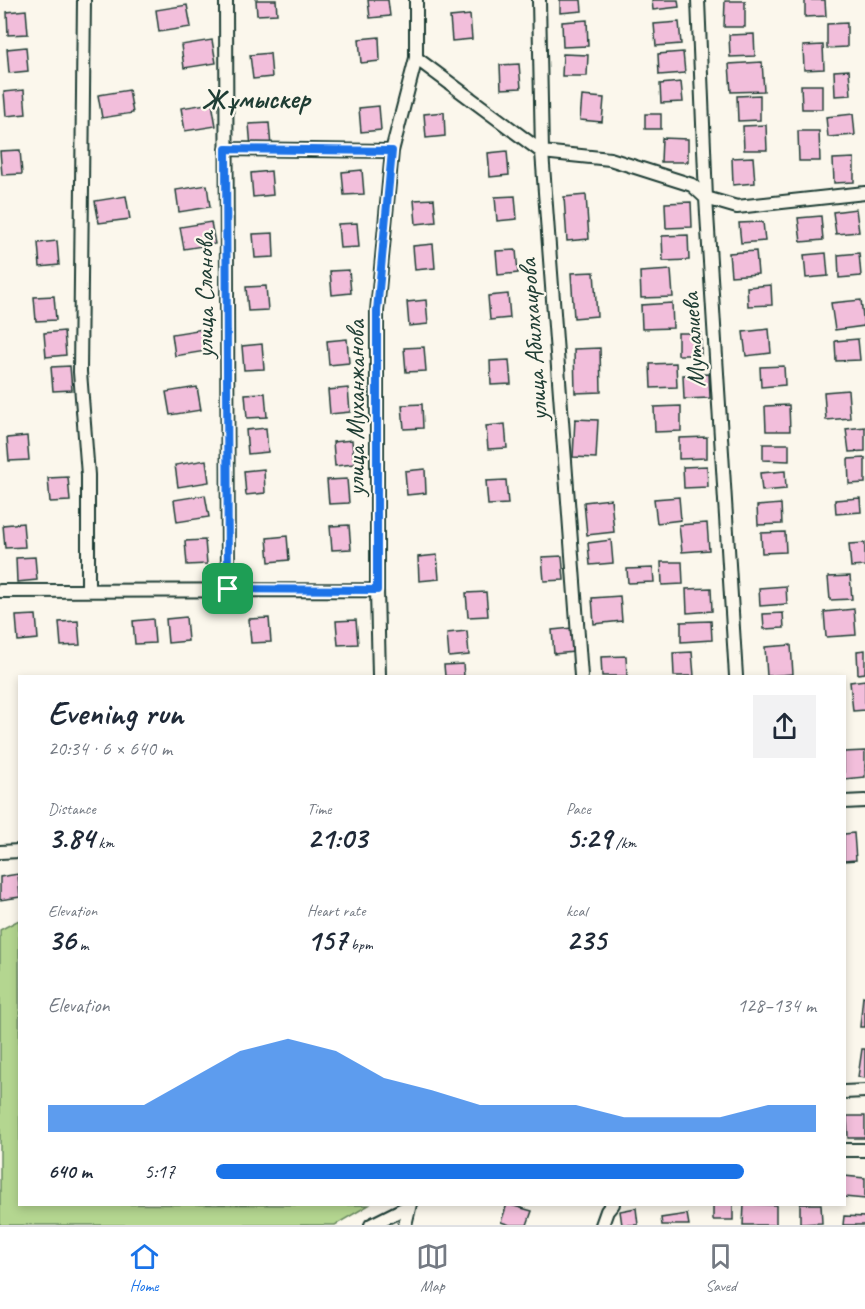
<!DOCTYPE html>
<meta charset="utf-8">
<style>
:root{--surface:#fff;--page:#f2f2f3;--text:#1f2937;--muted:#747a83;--line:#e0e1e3;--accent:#1a73e8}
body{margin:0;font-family:Caveat,sans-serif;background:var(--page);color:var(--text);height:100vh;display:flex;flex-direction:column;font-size:22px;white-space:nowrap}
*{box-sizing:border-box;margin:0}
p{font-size:20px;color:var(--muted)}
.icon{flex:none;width:33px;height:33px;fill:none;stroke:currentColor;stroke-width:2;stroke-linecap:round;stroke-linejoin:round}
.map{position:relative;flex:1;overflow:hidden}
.side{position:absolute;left:18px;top:675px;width:828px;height:531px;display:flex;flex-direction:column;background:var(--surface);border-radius:0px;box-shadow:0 3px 9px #0003}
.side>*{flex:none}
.pin{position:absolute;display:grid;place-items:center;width:51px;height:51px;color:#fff;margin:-26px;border-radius:12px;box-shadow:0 3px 9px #0006}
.round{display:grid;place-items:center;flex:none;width:63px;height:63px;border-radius:0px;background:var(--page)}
.summary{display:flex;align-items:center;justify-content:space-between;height:102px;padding:0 30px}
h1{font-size:33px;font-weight:600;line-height:45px}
.figures{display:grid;grid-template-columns:repeat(3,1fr);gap:9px;height:102px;padding:6px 30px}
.figures div{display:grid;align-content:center}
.figures b{font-size:30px;font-weight:600}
.figures small{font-size:16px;font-weight:400}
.figures p{font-size:16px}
.chart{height:168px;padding:12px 30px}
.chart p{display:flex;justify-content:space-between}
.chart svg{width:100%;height:108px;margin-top:6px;fill:var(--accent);opacity:.7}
ul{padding:0 30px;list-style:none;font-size:20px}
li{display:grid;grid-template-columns:96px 72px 1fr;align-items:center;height:45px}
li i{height:15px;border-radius:8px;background:var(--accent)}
.tab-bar{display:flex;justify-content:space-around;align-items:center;height:84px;border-top:2px solid var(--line);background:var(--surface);font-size:16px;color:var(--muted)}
.tab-bar a{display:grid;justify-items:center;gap:3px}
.tab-bar .active{color:var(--accent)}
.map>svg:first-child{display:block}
</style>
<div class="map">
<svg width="865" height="1225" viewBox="0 0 865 1225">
<rect width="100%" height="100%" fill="#fbf7ec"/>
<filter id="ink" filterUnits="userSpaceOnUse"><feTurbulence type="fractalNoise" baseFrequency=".0167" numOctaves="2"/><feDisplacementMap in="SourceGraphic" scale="12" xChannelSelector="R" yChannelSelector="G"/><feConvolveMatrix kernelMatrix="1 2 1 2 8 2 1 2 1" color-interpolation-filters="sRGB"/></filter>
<g filter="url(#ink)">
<path fill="#b4d690" stroke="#6a8a62" stroke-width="1.5" d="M19 920 20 1204 369 1205 335 1225H0V930Z"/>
<path fill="#f2bedb" stroke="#1f3d34" stroke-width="1.5" d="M256 0H276L277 14 257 15Z
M368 0H388L390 16 370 18Z
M560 0H581L582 11 560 13Z
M652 0H678L679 7 653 10Z
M805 0H825L826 16 805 17Z
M725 1H745V27H724Z
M187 5 191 27 159 32 156 10Z
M26 10 28 34 8 35 7 12Z
M470 15 472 39 452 41 450 17Z
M587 20 588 46 563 47 562 22Z
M679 22 681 44 656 46 654 24Z
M847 23V47L827 48V24Z
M754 34 755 56 730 57 729 35Z
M379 37 380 61 361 63 359 39Z
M212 40 216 63 184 68 181 45Z
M823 45 824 69 804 70 803 46Z
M26 47 28 71 9 73 7 49Z
M683 52 685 73 659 75 658 54Z
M270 53 272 77 253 79 250 55Z
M563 54 588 55 587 76H562Z
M762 62 764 91 731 92 729 64Z
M519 64 521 88 501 89 500 65Z
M849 70 851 95 835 96 834 71Z
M681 82 683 102 661 103 660 84Z
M801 85H822V109H802Z
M24 90 26 114 6 116 4 92Z
M129 90 133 113 102 118 98 95Z
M760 95V120L738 121 737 96Z
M582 96 604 98 602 122 580 120Z
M212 103 216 126 185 131 181 108Z
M379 106 381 130 361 132 359 108Z
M444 112 445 136 426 138 424 114Z
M645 114H661V129H645Z
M853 114 855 135 828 137 826 117Z
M269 123 271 147 251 148 249 124Z
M766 125 767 150H744L743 126Z
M798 131H819L820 161H799Z
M662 138 688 139V162H661Z
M20 150 22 174 2 175 0 151Z
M507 151 509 175 490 177 488 153Z
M753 157 755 183 733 185 732 158Z
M854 158V182L834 183 833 159Z
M362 170 364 194 344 195 342 172Z
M271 171 273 195 253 197 251 173Z
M207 185 210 207 179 212 176 190Z
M586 195 589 239 567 241 564 197Z
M126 196 130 219 99 223 95 201Z
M515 196 517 219 497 221 495 197Z
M434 199 436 222 416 224 414 200Z
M691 202 692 227 666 228 665 203Z
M856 209 859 232 836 234 833 212Z
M821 216 823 240 801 242 798 218Z
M211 222 215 244 184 249 180 227Z
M763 222 765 241 741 243 739 223Z
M357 223 359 247 340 248 338 224Z
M273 233 274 257 255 258 253 234Z
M688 235 689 260 663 261 662 236Z
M57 241 59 265 40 267 38 243Z
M433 244 435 268 415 270 413 246Z
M516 250 518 273 498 275 496 251Z
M756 251 758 274 731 276 729 253Z
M826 253 828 276 806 278 804 255Z
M859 253 861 276 839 278 838 255Z
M349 270 351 293 332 295 330 271Z
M671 270 673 297 641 298 640 272Z
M594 272 597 316 574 318 571 273Z
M771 285 772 305 748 306 747 287Z
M266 286 268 310 248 311 246 287Z
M508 294 510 318 490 320 488 296Z
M54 296 56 320 36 321 34 297Z
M426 300 428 324 409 326 407 302Z
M861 300 864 326 835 330 831 303Z
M672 303 673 328 642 329 641 305Z
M203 329 206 351 175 356 172 334Z
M769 329 771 353 746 356 743 332Z
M64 331 66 355 46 357 44 333Z
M678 333H701V355H678Z
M347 339 349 363 329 365 327 341Z
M858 339 860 360 836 361 835 341Z
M262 344 264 369 244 370 242 346Z
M424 347 426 371 406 372 404 348Z
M600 348 601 392 575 393 574 349Z
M509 360 511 384 491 385 490 361Z
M676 363 677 387 651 388 650 364Z
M70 366 72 390 53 391 51 367Z
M784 366 785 385 761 387 760 367Z
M709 374 710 398 684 399 683 375Z
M197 387 201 410 170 415 166 392Z
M348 388 350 412 330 414 328 390Z
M848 390 850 418 826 420 824 392Z
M265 393 267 417 247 418 245 394Z
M422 404 423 428 404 429 402 405Z
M789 405 790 431H766L765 406Z
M681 406V431L655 432 654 407Z
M575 419 598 420 596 458 573 457Z
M505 424 507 448 488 449 486 426Z
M865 427V451L849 452 846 429Z
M266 428 268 452 248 454 246 430Z
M27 436 29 460 9 461 7 438Z
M707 437V458L679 459V438Z
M352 440 354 464 335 466 333 442Z
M763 444H789V461L763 460Z
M865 458V483L849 484 848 459Z
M206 460 209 482 178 487 175 465Z
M707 466 708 487 684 488 683 467Z
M264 469 265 493 246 495 244 471Z
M425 469 426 493 407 495 405 471Z
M785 471 786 489 762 491 760 473Z
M68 477 70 501 50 502 48 478Z
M347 479 349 503 329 504 327 480Z
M506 480 508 504 488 505 486 481Z
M205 495 209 517 177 522 174 500Z
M679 497 681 520 657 523 654 499Z
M860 498 861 512 836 514 835 500Z
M611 499 614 532 587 535 584 502Z
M781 504 782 524 758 525 757 506Z
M23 523 25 547 5 548 3 525Z
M707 523 709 550 682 552 679 525Z
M349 525 351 549 332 550 330 526Z
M785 532 786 552 762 553 761 533Z
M287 536 289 560 269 562 267 538Z
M205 540 207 564 187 565 185 541Z
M611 540 613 563 590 565 588 543Z
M865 543V566L851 567 849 544Z
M437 555 439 579 419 581 418 557Z
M562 556 564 580 544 581 542 557Z
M35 557 37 580 17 582 16 558Z
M661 562H682L683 584 662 585Z
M653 568 654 582 628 583 627 569Z
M850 576 852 599 830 600 828 577Z
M786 586 787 604 760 606 759 588Z
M711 588 712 611 687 613 686 589Z
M486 592 488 616 468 617 466 593Z
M620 596 622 621 594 624 592 598Z
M854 609 856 635 826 637 824 612Z
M783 613 784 628 764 629 763 614Z
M36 615 38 639 18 641 16 616Z
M186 617 188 641 168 643 166 619Z
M269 618 271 642 251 643 249 619Z
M153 619 155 643 135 644 133 621Z
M356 620 358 644 338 645 336 621Z
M78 621 80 645 61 646 59 622Z
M711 621 712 640 681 642V622Z
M572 628 574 652 554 654 552 630Z
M467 631 469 655 449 657 447 633Z
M791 645 793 674 767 676 765 647Z
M865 650V673L858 674 857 651Z
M692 652 694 676H674L673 653Z
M626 656 627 676H602L601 657Z
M463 664 464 676H445L444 665Z
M865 680V710L853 711 850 682Z
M865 751V777L844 779V752Z
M854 833 856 860 844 861V834Z
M18 874 20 897 0 900V877Z
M863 996 865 997V1027H860Z
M862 1049H865V1078L858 1077Z
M847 1116H865V1138H848Z
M844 1176 865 1178V1199L844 1197Z
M507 1204 532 1211 527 1225H510L501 1222Z
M713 1204H733V1220H713Z
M744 1204 776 1205V1225H743Z
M800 1204H821L822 1223 800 1224Z
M636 1208 638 1225H622L620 1211Z
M687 1214 689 1225H662L661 1218Z
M844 1216 865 1217V1225H843Z"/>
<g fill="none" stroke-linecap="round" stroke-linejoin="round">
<g stroke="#1f3d34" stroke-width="16">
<path id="street" d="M84 0 80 372 88 475V590
M226 0 228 589
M539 0 542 152 581 676
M698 0 706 198 736 676
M416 58 542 152 610 159 692 185 706 198 737 207 865 193
M226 149 392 151
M0 591 377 590
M379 676 377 590V311L392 151 416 58V0
M844 802 865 801
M0 852 20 851
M844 1092 865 1091
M844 1150H865
M371 1225 409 1206
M405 1225 410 1204
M602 1225 607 1211 613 1204"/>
</g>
<use href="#street" stroke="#fbf7ec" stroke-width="12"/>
</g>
</g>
<g fill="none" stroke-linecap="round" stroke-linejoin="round" filter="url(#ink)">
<g stroke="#fff" stroke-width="12">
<path id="route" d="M226 149 392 151 377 311V590L228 589Z"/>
</g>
<use href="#route" stroke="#1a73e8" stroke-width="8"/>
</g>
<g text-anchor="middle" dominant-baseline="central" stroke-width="4.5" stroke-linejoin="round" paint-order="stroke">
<g font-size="26" fill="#1f3d34" stroke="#fbf7ec">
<text transform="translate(204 295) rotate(-90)">улица Сланова</text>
<text transform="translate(533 340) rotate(-94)">улица Абилхаирова</text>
<text transform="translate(693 340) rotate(-94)">Муталиева</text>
<text transform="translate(355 408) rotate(-90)">улица Муханжанова</text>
</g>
<g font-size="28" font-weight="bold" fill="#1f3d34" stroke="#fbf7ec">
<text x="256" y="98">Жұмыскер</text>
</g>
</g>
</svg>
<div class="pin" style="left:228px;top:589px;background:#1e9e55"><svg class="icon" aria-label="arrive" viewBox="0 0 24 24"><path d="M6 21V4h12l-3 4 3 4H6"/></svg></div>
<section class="side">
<div class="summary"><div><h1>Evening run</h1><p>20:34 · 6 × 640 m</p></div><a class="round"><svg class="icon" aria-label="share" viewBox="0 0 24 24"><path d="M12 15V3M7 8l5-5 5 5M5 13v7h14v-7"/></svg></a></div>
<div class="figures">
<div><p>Distance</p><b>3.84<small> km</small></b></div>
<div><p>Time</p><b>21:03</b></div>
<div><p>Pace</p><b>5:29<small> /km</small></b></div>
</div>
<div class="figures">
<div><p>Elevation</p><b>36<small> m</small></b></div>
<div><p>Heart rate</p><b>157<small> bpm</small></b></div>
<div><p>kcal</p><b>235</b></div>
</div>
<div class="chart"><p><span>Elevation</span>128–134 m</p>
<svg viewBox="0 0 160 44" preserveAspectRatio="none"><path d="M0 44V33L10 33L20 33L30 22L40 11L50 6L60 11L70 22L80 27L90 33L100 33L110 33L120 38L130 38L140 38L150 33L160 33V44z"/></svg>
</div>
<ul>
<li><b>640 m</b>5:17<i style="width:88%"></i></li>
</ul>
</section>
</div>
<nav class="tab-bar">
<a class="active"><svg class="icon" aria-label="home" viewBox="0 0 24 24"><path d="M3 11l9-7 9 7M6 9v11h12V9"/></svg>Home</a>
<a><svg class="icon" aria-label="map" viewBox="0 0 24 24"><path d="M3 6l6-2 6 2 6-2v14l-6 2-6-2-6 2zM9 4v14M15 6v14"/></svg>Map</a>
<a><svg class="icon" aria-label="saved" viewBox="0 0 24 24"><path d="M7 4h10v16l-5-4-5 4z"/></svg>Saved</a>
</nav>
